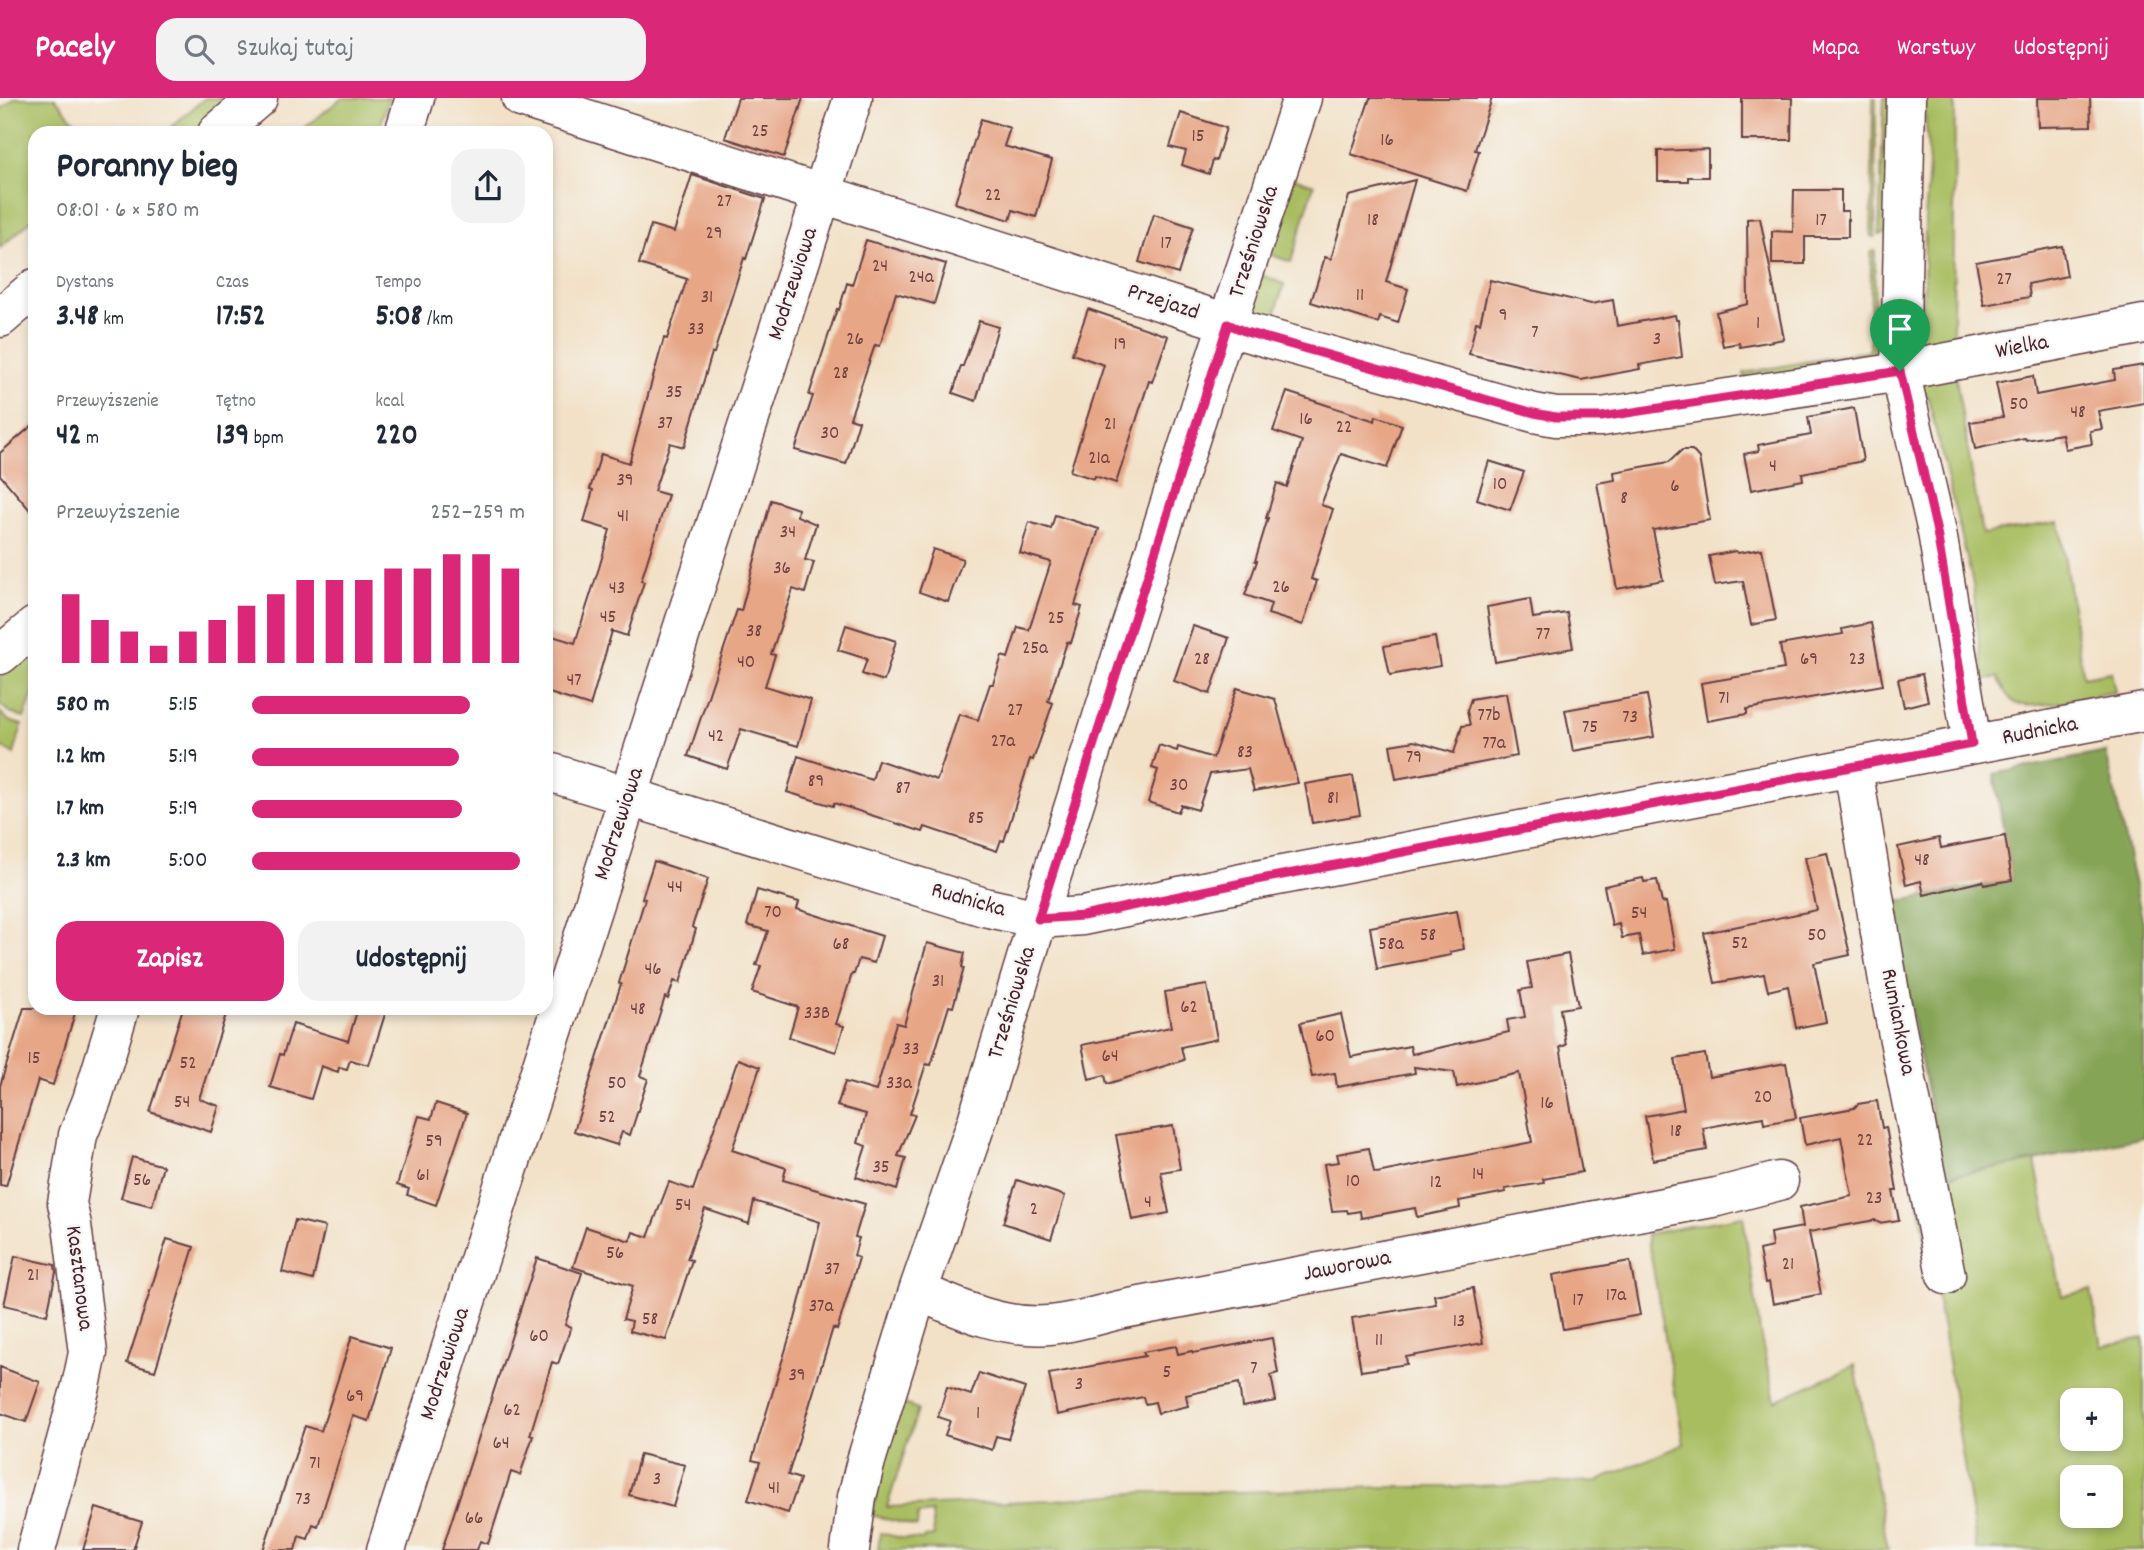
<!DOCTYPE html>
<html lang="pl">
<meta charset="utf-8">
<style>
:root{--surface:#fff;--page:#f2f2f3;--text:#1f2937;--muted:#747a83;--accent:#db2777}
body{margin:0;font-family:Dekko,sans-serif;background:var(--page);color:var(--text);height:100vh;display:flex;flex-direction:column;font-size:26px;white-space:nowrap}
*{box-sizing:border-box;margin:0}
p{font-size:23px;color:var(--muted)}
.icon{flex:none;width:38px;height:38px;fill:none;stroke:currentColor;stroke-width:2;stroke-linecap:round;stroke-linejoin:round}
.map{position:relative;flex:1;overflow:hidden}
.side{position:absolute;left:28px;top:28px;width:525px;height:889px;display:flex;flex-direction:column;background:var(--surface);border-radius:21px;box-shadow:0 4px 10px #0003}
.side>*{flex:none}
.buttons{position:absolute;left:2060px;top:1290px;display:grid;gap:14px}
.buttons a{display:grid;place-items:center;width:63px;height:63px;border-radius:14px;background:var(--surface);box-shadow:0 4px 10px #0003;font-size:35px}
.pin{position:absolute;display:grid;place-items:center;width:60px;height:60px;color:#fff;margin:-72px -30px;border-radius:50% 50% 50% 0;rotate:-45deg;box-shadow:0 0 7px #0007}
.pin .icon{rotate:45deg}
.round{display:grid;place-items:center;flex:none;width:74px;height:74px;border-radius:21px;background:var(--page)}
.overview{display:flex;align-items:center;justify-content:space-between;height:119px;padding:0 28px}
h1{font-size:38px;font-weight:800;line-height:52px}
.metrics{display:grid;grid-template-columns:repeat(3,1fr);gap:10px;height:119px;padding:7px 28px}
.metrics div{display:grid;align-content:center}
.metrics b{font-size:30px;font-weight:800}
.metrics small{font-size:19px;font-weight:400}
.metrics p{font-size:19px}
.chart{height:196px;padding:14px 28px}
.chart p{display:flex;justify-content:space-between}
.chart svg{width:100%;height:126px;margin-top:7px;stroke:var(--accent);stroke-width:6}
.cta{display:flex;gap:14px;margin-top:auto;padding:14px 28px}
.cta a{flex:1;height:80px;border-radius:21px;background:var(--accent);color:#fff;font-size:28px;font-weight:800;line-height:80px;text-align:center}
.cta a+a{background:var(--page);color:var(--text)}
ul{padding:0 28px;list-style:none;font-size:23px}
li{display:grid;grid-template-columns:112px 84px 1fr;align-items:center;height:52px}
li i{height:18px;border-radius:9px;background:var(--accent)}
header{display:flex;align-items:center;gap:42px;box-sizing:border-box;height:98px;padding:0 35px;background:var(--accent);color:#fff}
header strong{font-size:33px}
nav{display:flex;gap:38px;margin-inline-start:auto;font-size:24px}
.search{width:490px;height:63px;background:var(--page);display:flex;align-items:center;gap:18px;box-sizing:border-box;padding:0 24px;border-radius:21px;color:var(--muted);font-size:26px}
.map>svg:first-child{display:block}
</style>
<header>
<strong>Pacely</strong>
<div class="search"><svg class="icon" aria-label="search" viewBox="0 0 24 24"><circle cx="10" cy="10" r="6"/><path d="M15 15l6 6"/></svg>Szukaj tutaj</div>
<nav><a>Mapa</a><a>Warstwy</a><a>Udostępnij</a></nav>
</header>
<div class="map">
<svg width="2144" height="1452" viewBox="0 0 2144 1452">
<rect width="100%" height="100%" fill="#f6f6f2"/>
<filter id="ink" filterUnits="userSpaceOnUse"><feTurbulence type="fractalNoise" baseFrequency=".0143" numOctaves="2"/><feDisplacementMap in="SourceGraphic" scale="14" xChannelSelector="R" yChannelSelector="G"/><feConvolveMatrix kernelMatrix="1 2 1 2 8 2 1 2 1" color-interpolation-filters="sRGB"/></filter>
<filter id="wash" filterUnits="userSpaceOnUse"><feTurbulence type="fractalNoise" baseFrequency=".00686" numOctaves="4" result="noise"/><feDisplacementMap in="SourceGraphic" scale="28" xChannelSelector="R" yChannelSelector="G"/><feGaussianBlur stdDeviation="1.57" result="paint"/><feColorMatrix in="noise" values="0 0 0 0 0 0 0 0 0 0 0 0 0 0 0 0 0 1.4 0 .05"/><feComposite in="paint" operator="in"/></filter>
<g filter="url(#wash)">
<rect width="100%" height="100%" fill="#f2e1c7"/>
<path fill="#a8bd61" stroke="#796e46" stroke-width="2" fill-rule="evenodd" d="M15 0H55L84 35H35V119L0 150V12Z
M205 0H236L195 35H164Z
M342 0H389L378 35H298Z
M1873 0H1876L1875 139 1871 138Z
M1884 0H1892L1886 135 1879 137Z
M1924 0H1955L1953 236 2032 222 2033 225 1964 240V246L1919 255 1917 226 1924 196 1925 122 1929 67Z
M1288 78 1314 87 1291 164 1269 156Z
M1875 153 1874 260 1745 281 1744 275 1870 252 1871 154Z
M1264 178 1284 186 1275 217 1282 220 1277 232 1249 217 1259 180Z
M1914 280H1956L1982 436 2059 424 2083 579 2111 574 2115 594C2097 597 2031 612 2017 606 2007 601 2002 588 1998 579L1983 583 1973 486 1928 300Z
M35 550V590L24 620 11 615 0 607V579Z
M0 614 9 623 22 627 14 656 0 648Z
M2035 1063 2062 1198 2091 1192 2101 1248 2144 1240V1452H1977L1943 1231 1915 1084ZM2072 1302H2110V1340H2072ZM2072 1379H2110V1418H2072Z
M1743 1118 1761 1240 1775 1303 1855 1267 1888 1452H878L880 1435 902 1440 924 1442 925 1439 934 1438 932 1415 918 1417 917 1429 871 1417 897 1311 904 1306 918 1311 887 1409 1053 1402 1145 1394H1238L1383 1389H1449L1598 1383 1684 1346 1647 1136Z"/>
<path fill="#86a457" stroke="#686241" stroke-width="2" d="M2106 654 2144 829V1039L2035 1063 1944 1078 1889 805 2012 782 1994 676Z"/>
<g id="blocks">
<path fill="#e7a686" d="M738 0H803L784 59 725 40Z
M1370 0H1492L1475 52 1479 53 1467 93 1351 56Z
M1742 0H1792L1791 42H1742Z
M2037 0H2090L2091 28 2038 29Z
M1181 15 1226 30 1216 63 1213 62 1209 76 1182 67 1186 53 1170 49Z
M981 21 1010 30 1004 48 1052 62 1036 119 1013 112 1010 122 955 105Z
M1708 51V79H1688V83H1658V53Z
M692 77 765 101 746 161 744 160 714 255H712L684 349 670 345 654 393 668 397 641 483 644 484 627 538 612 533 590 608 546 594V536L575 545 599 470 610 432 584 424 593 392 590 391 601 356 629 365 664 240 667 241 687 181 639 166 651 127 674 134Z
M1415 82 1386 184 1408 191 1398 225 1380 219 1378 225 1311 204 1325 159 1331 161 1349 98Z
M1794 92H1841V113H1848V139H1805V166H1772V133L1793 134Z
M1154 116 1193 129 1178 176 1139 164Z
M1760 120 1784 241 1740 249 1739 245 1723 248 1716 214 1748 206 1747 121Z
M866 142 946 166 934 206 896 195 880 248 875 247 850 320 859 323 846 366 795 352 813 298 809 297 837 211 839 212 847 185 852 187Z
M2062 148 2067 178 2028 186 2030 199 1984 207 1976 164Z
M1490 182 1591 206 1613 202 1617 228 1675 217 1676 222H1678L1682 259 1639 267 1640 271 1581 282 1469 256 1476 224 1480 225Z
M1088 211 1168 238 1152 284 1149 283 1116 385 1095 378 1094 381 1070 373 1104 267 1072 256Z
M979 223 998 229 976 303 953 295 961 268H963Z
M2144 267V305L2098 313 2102 331 2090 333 2092 346 2065 351 2062 336 2026 342 2025 340 1975 351 1970 324 2003 319 1996 285 2033 278 2036 297 2115 282 2114 272Z
M1287 294 1375 323 1376 318 1402 327 1387 370 1341 356 1321 407 1333 411 1311 481 1317 483 1303 527 1268 516 1271 506 1245 497 1257 463H1255L1268 420H1266L1277 385 1287 389 1302 343 1273 333Z
M1854 310 1863 363 1802 375 1803 382 1751 392 1744 356 1759 353 1758 347 1811 337 1808 319Z
M35 325V418L0 377V355Z
M1682 352H1692L1699 360 1710 422 1653 432 1663 482 1617 491 1597 385 1615 382 1614 374 1669 364Z
M1489 363 1524 374 1510 412 1477 401Z
M771 402 798 411 797 418 816 426 805 462 814 464 805 495 793 491 771 556 775 557 765 588 811 602 798 648 741 631 727 671 688 658 737 512 741 513Z
M1055 417 1099 431 1075 507 1082 509 1071 545 1067 544 1048 603 1053 605 1033 662 1030 661 1004 743 1001 742 997 753 925 729 923 734 834 705 833 708 787 694 798 658 872 682 878 662 937 682 959 616 978 622 990 586H993L1002 558 1008 560 1018 529 1029 532 1051 464 1020 455 1029 424 1051 431Z
M933 451 963 461 948 504 919 494Z
M1762 451 1776 522 1751 527 1743 483 1715 487 1709 458 1736 453 1738 455Z
M1530 501 1533 520 1567 515 1573 550 1495 564 1487 509Z
M1871 525 1883 587 1747 611V616L1707 623 1701 585 1784 571 1780 547 1843 536 1842 531Z
M846 527 896 543 884 583 862 576 867 561 838 552Z
M1193 528 1229 540 1210 596 1174 583Z
M1435 539 1440 568 1390 577 1384 548Z
M1922 576 1928 603 1904 609 1898 581Z
M1237 590 1275 601 1298 685 1254 693 1248 671 1210 676 1198 712 1181 707 1178 714 1148 704 1158 672 1152 670 1159 647 1177 653 1178 649 1213 660Z
M1506 595 1517 658 1396 681 1390 647 1414 643 1454 655 1462 628 1470 627 1467 613 1471 601Z
M1647 597 1654 639 1573 653 1565 612Z
M1353 678 1360 717 1312 725 1305 686Z
M2005 738 2012 782 1984 787 1983 783 1924 797 1921 783 1906 787 1898 749 1939 740 1941 750Z
M1827 755 1850 857 1814 865 1826 924 1796 930 1788 888 1768 893 1764 876 1715 885 1704 835 1817 812 1805 760Z
M654 763 708 781 692 829 696 831 680 885 674 883 668 901 665 899 640 978 648 981 630 1037 622 1034 617 1047 574 1033 621 886 619 885 645 801 642 800Z
M1643 780 1644 784 1657 782 1662 805 1666 804 1675 851 1643 857 1639 837 1622 840 1619 826 1612 828 1604 788Z
M757 792 799 804 797 811 882 838 874 865 859 861 854 876H852L836 926 844 928 836 954 789 939 798 909 752 894 761 868 756 867 768 833 747 827Z
M1457 813 1464 851 1450 854 1451 857 1377 871 1370 829Z
M927 845 965 855 962 869 964 870 953 909 949 908 931 967 926 966 910 1016 915 1017 898 1058 906 1060 897 1092 856 1079 866 1048 858 1045 866 1016 837 1008 845 984 876 993 896 925 904 927Z
M1568 856 1578 908 1560 911 1566 947 1560 949 1582 1074 1543 1081 1544 1085 1505 1091 1506 1094 1459 1103 1460 1110 1417 1119 1415 1110 1361 1120 1360 1113 1348 1115 1347 1112 1332 1113 1324 1066 1339 1064 1337 1056 1369 1050 1374 1074 1377 1075 1532 1044 1519 975 1457 989 1454 974 1414 969 1415 975 1337 989 1335 975 1312 979 1300 925 1341 916 1351 959 1410 948 1412 956 1509 934 1507 922 1525 919 1520 892 1532 890 1527 864Z
M1207 887 1217 941 1181 949 1184 962 1107 986 1105 977 1089 981 1082 947 1171 929 1165 894Z
M24 910H59L75 915 53 987 38 982 6 1088 0 1087V988Z
M183 910H228L199 1001 219 1008 211 1034 150 1014Z
M358 910H387L369 967 350 962 347 971 339 969 338 974 321 968 311 1001 270 989 280 956 283 957 293 926 348 943Z
M1705 956 1709 979 1786 965 1796 1020 1764 1026 1763 1019 1703 1030 1707 1052 1653 1062 1645 1018 1684 1011 1675 961Z
M738 961 760 969 732 1052 786 1070 783 1082 865 1106 855 1139 859 1140 854 1158 859 1160 837 1232 833 1230 788 1377 800 1381 788 1415 748 1402 760 1364 752 1362 795 1221 820 1124 754 1103 749 1126 705 1111 687 1161 692 1162 666 1242 630 1233 632 1223 623 1221 633 1188 573 1169 586 1129 630 1143 633 1134 648 1139 669 1084 693 1092Z
M1877 1003 1882 1030 1886 1029 1892 1062 1897 1093H1893L1899 1122 1879 1125 1875 1122 1809 1134 1821 1196 1773 1206 1769 1184 1765 1185 1759 1152 1772 1149 1770 1135 1803 1129 1800 1109 1852 1098 1841 1039 1805 1047 1800 1020 1854 1010 1858 1006Z
M436 1005 467 1015 436 1107 407 1097 409 1091 397 1087 419 1018 431 1021Z
M1173 1028 1180 1071 1161 1074 1169 1115 1132 1122 1116 1037Z
M132 1059 163 1068 152 1108 121 1100Z
M1017 1082 1065 1098 1051 1141 1003 1125Z
M295 1122 325 1129 313 1182 282 1174Z
M167 1141 194 1149 155 1273 127 1265Z
M15 1158 55 1167 56 1174 47 1217 4 1207Z
M537 1160 582 1175 565 1227 571 1229 558 1266 552 1264 530 1337 533 1338 520 1377 511 1374 488 1446 480 1443 477 1452H442Z
M1630 1163 1640 1217 1563 1231 1553 1177Z
M1473 1190 1483 1245 1406 1259 1407 1266 1361 1273 1352 1220 1436 1206 1434 1197Z
M352 1238 391 1250 369 1323 353 1318 318 1428 313 1426 308 1441 299 1438 295 1452H263L305 1328 321 1333Z
M1272 1240 1278 1275 1271 1277 1276 1303 1242 1309 1239 1285 1186 1297 1188 1308 1158 1315 1155 1304 1145 1306 1143 1299 1057 1317 1049 1276 1145 1258 1143 1254 1176 1248 1178 1256 1192 1253 1193 1255Z
M0 1269 40 1284 26 1324 0 1315Z
M979 1275 1025 1290 1008 1341 996 1338 992 1352 945 1337 950 1323 938 1319 947 1289 971 1297Z
M640 1356 685 1367 673 1409 629 1397Z
M96 1410 142 1424 133 1452H83Z"/>
</g>
</g>
<g filter="url(#ink)">
<use href="#blocks" fill-opacity="0" stroke="#633c42" stroke-width="2"/>
<g fill="none" stroke-linecap="round" stroke-linejoin="round">
<g stroke="#633c42" stroke-width="41">
<path id="minor" d="M521 0 1212 220 1246 234 1534 315 1556 319H1601L1881 277 2144 226
M1906 0 1900 273 1937 434 1972 646
M217 35 258 0
M404 35 415 0
M0 220 35 190
M0 557 35 528
M1853 670 1892 907 1946 1177
M546 673 984 809 1038 821 1083 818 1256 782 2144 614
M918 1193C960 1211 1002 1231 1049 1227 1074 1225 1100 1216 1124 1211L1717 1099 1779 1083
M36 1452 81 1288 88 1255 72 1127 67 1105 78 1037 92 1002 120 910
M386 1452 853 0
M850 1452 857 1399 866 1363 918 1193 977 1023 1038 821 1213 269 1302 0"/>
</g>
<use href="#minor" stroke="#fff" stroke-width="38"/>
</g>
</g>
<g fill="none" stroke-linecap="round" stroke-linejoin="round" filter="url(#ink)">
<g stroke="#fff" stroke-width="14">
<path id="route" d="M1228 226 1246 234 1534 315 1556 319H1601L1900 273 1937 434 1972 646 1256 782 1083 818 1038 821Z"/>
</g>
<use href="#route" stroke="#db2777" stroke-width="9"/>
</g>
<g text-anchor="middle" dominant-baseline="central" stroke-width="5" stroke-linejoin="round" paint-order="stroke">
<g font-size="19" fill="#714142">
<text x="760" y="34">25</text>
<text x="1198" y="39">15</text>
<text x="1387" y="43">16</text>
<text x="993" y="98">22</text>
<text x="724" y="104">27</text>
<text x="1373" y="123">18</text>
<text x="1821" y="123">17</text>
<text x="714" y="136">29</text>
<text x="1166" y="146">17</text>
<text x="880" y="169">24</text>
<text x="921" y="180">24a</text>
<text x="2004" y="182">27</text>
<text x="1360" y="198">11</text>
<text x="707" y="200">31</text>
<text x="1503" y="218">9</text>
<text x="1758" y="226">1</text>
<text x="696" y="232">33</text>
<text x="1535" y="235">7</text>
<text x="855" y="242">26</text>
<text x="1657" y="242">3</text>
<text x="1120" y="247">19</text>
<text x="841" y="276">28</text>
<text x="674" y="295">35</text>
<text x="2019" y="307">50</text>
<text x="2078" y="315">48</text>
<text x="1306" y="322">16</text>
<text x="665" y="326">37</text>
<text x="1110" y="327">21</text>
<text x="1344" y="330">22</text>
<text x="830" y="336">30</text>
<text x="1099" y="361">21a</text>
<text x="1773" y="369">4</text>
<text x="625" y="383">39</text>
<text x="1500" y="387">10</text>
<text x="1675" y="389">6</text>
<text x="1624" y="401">8</text>
<text x="623" y="419">41</text>
<text x="788" y="435">34</text>
<text x="782" y="471">36</text>
<text x="1281" y="490">26</text>
<text x="617" y="491">43</text>
<text x="608" y="520">45</text>
<text x="1056" y="521">25</text>
<text x="754" y="534">38</text>
<text x="1543" y="537">77</text>
<text x="1035" y="551">25a</text>
<text x="1202" y="562">28</text>
<text x="1809" y="562">69</text>
<text x="1857" y="562">23</text>
<text x="746" y="565">40</text>
<text x="574" y="583">47</text>
<text x="1724" y="601">71</text>
<text x="1015" y="613">27</text>
<text x="1489" y="618">77b</text>
<text x="1630" y="620">73</text>
<text x="1590" y="630">75</text>
<text x="716" y="639">42</text>
<text x="1003" y="644">27a</text>
<text x="1494" y="646">77a</text>
<text x="1245" y="655">83</text>
<text x="1414" y="660">79</text>
<text x="816" y="684">89</text>
<text x="1179" y="688">30</text>
<text x="903" y="691">87</text>
<text x="1333" y="701">81</text>
<text x="976" y="721">85</text>
<text x="1922" y="763">48</text>
<text x="675" y="790">44</text>
<text x="773" y="815">70</text>
<text x="1639" y="816">54</text>
<text x="1428" y="838">58</text>
<text x="1817" y="838">50</text>
<text x="1740" y="846">52</text>
<text x="841" y="847">68</text>
<text x="1391" y="847">58a</text>
<text x="653" y="872">46</text>
<text x="938" y="884">31</text>
<text x="1189" y="910">62</text>
<text x="638" y="912">48</text>
<text x="817" y="916">33B</text>
<text x="1325" y="939">60</text>
<text x="911" y="952">33</text>
<text x="1110" y="959">64</text>
<text x="34" y="961">15</text>
<text x="188" y="966">52</text>
<text x="617" y="986">50</text>
<text x="899" y="986">33a</text>
<text x="1763" y="1000">20</text>
<text x="182" y="1005">54</text>
<text x="1547" y="1006">16</text>
<text x="607" y="1020">52</text>
<text x="1676" y="1034">18</text>
<text x="1865" y="1043">22</text>
<text x="434" y="1044">59</text>
<text x="881" y="1070">35</text>
<text x="1478" y="1077">14</text>
<text x="423" y="1078">61</text>
<text x="142" y="1083">56</text>
<text x="1353" y="1084">10</text>
<text x="1436" y="1085">12</text>
<text x="1874" y="1101">23</text>
<text x="1148" y="1105">4</text>
<text x="683" y="1108">54</text>
<text x="1034" y="1112">2</text>
<text x="615" y="1156">56</text>
<text x="1788" y="1167">21</text>
<text x="832" y="1172">37</text>
<text x="33" y="1178">21</text>
<text x="1616" y="1198">17a</text>
<text x="1578" y="1203">17</text>
<text x="821" y="1209">37a</text>
<text x="650" y="1222">58</text>
<text x="1459" y="1224">13</text>
<text x="539" y="1239">60</text>
<text x="1379" y="1243">11</text>
<text x="1254" y="1271">7</text>
<text x="1167" y="1275">5</text>
<text x="797" y="1278">39</text>
<text x="1079" y="1287">3</text>
<text x="355" y="1299">69</text>
<text x="512" y="1313">62</text>
<text x="978" y="1316">1</text>
<text x="501" y="1346">64</text>
<text x="315" y="1366">71</text>
<text x="657" y="1382">3</text>
<text x="774" y="1391">41</text>
<text x="303" y="1402">73</text>
<text x="474" y="1421">66</text>
</g>
<g font-size="23" fill="#4a1f2b" stroke="#f6f6f2">
<text transform="translate(1255 144) rotate(-72)">Trześniowska</text>
<text transform="translate(794 186) rotate(-72)">Modrzewiowa</text>
<text transform="translate(1163 205) rotate(18)">Przejazd</text>
<text transform="translate(2022 250) rotate(-11)">Wielka</text>
<text transform="translate(2040 634) rotate(-11)">Rudnicka</text>
<text transform="translate(620 726) rotate(-72)">Modrzewiowa</text>
<text transform="translate(968 803) rotate(16)">Rudnicka</text>
<text transform="translate(1013 905) rotate(-73)">Trześniowska</text>
<text transform="translate(1897 924) rotate(79)">Rumiankowa</text>
<text transform="translate(1347 1169) rotate(-11)">Jaworowa</text>
<text transform="translate(78 1180) rotate(83)">Kasztanowa</text>
<text transform="translate(446 1266) rotate(-72)">Modrzewiowa</text>
</g>
</g>
</svg>
<div class="buttons">
<a>+</a>
<a>−</a>
</div>
<div class="pin" style="left:1900px;top:273px;background:#1e9e55"><svg class="icon" aria-label="arrive" viewBox="0 0 24 24"><path d="M6 21V4h12l-3 4 3 4H6"/></svg></div>
<section class="side">
<div class="overview"><div><h1>Poranny bieg</h1><p>08:01 · 6 × 580 m</p></div><a class="round"><svg class="icon" aria-label="share" viewBox="0 0 24 24"><path d="M12 15V3M7 8l5-5 5 5M5 13v7h14v-7"/></svg></a></div>
<div class="metrics">
<div><p>Dystans</p><b>3.48<small> km</small></b></div>
<div><p>Czas</p><b>17:52</b></div>
<div><p>Tempo</p><b>5:08<small> /km</small></b></div>
</div>
<div class="metrics">
<div><p>Przewyższenie</p><b>42<small> m</small></b></div>
<div><p>Tętno</p><b>139<small> bpm</small></b></div>
<div><p>kcal</p><b>220</b></div>
</div>
<div class="chart"><p><span>Przewyższenie</span>252–259 m</p>
<svg viewBox="0 0 160 44" preserveAspectRatio="none"><path d="M5 44V20M15 44V29M25 44V33M35 44V38M45 44V33M55 44V29M65 44V24M75 44V20M85 44V15M95 44V15M105 44V15M115 44V11M125 44V11M135 44V6M145 44V6M155 44V11"/></svg>
</div>
<ul>
<li><b>580 m</b>5:15<i style="width:80%"></i></li>
<li><b>1.2 km</b>5:19<i style="width:76%"></i></li>
<li><b>1.7 km</b>5:19<i style="width:77%"></i></li>
<li><b>2.3 km</b>5:00<i style="width:98%"></i></li>
</ul>
<div class="cta"><a>Zapisz</a><a>Udostępnij</a></div>
</section>
</div>
